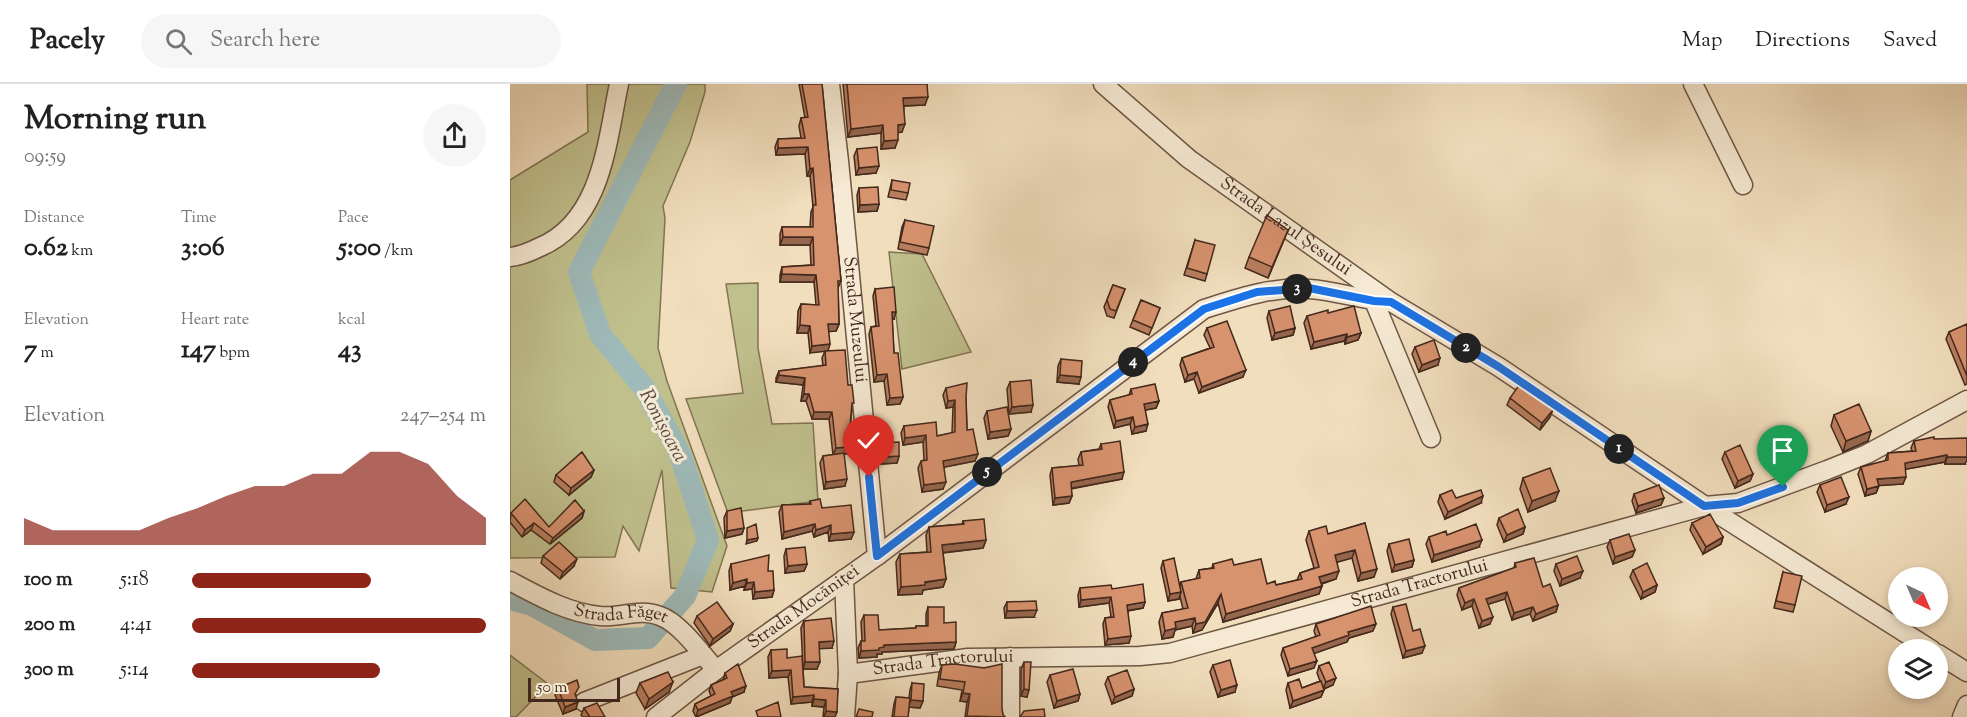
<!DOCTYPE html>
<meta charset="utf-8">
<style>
:root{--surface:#fff;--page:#f6f6f6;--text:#222;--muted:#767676;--line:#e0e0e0;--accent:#8f2418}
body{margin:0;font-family:"Sorts Mill Goudy",serif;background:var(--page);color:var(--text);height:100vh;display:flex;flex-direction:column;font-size:22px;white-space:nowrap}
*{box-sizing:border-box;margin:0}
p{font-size:20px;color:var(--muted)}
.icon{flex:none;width:33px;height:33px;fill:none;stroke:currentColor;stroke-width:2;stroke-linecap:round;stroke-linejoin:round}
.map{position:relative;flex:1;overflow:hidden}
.details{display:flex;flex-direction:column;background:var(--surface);width:510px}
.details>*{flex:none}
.needle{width:39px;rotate:136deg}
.buttons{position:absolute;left:1378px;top:483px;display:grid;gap:12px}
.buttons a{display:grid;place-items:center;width:60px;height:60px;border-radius:50%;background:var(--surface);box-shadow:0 3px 9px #0003;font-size:30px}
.scale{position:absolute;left:18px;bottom:15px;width:92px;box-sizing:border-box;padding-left:6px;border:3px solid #43281c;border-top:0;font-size:16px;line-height:21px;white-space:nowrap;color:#43281c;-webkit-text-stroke:4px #f6ead4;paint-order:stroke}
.pin{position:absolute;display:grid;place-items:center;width:51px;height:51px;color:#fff;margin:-62px -26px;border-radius:50% 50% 50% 0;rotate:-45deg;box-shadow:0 0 6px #0007}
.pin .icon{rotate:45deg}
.km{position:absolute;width:30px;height:30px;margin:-15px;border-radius:50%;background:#222;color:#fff;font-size:16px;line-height:30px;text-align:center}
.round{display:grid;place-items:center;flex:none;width:63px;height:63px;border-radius:32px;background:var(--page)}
.head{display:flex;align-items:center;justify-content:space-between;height:102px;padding:0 24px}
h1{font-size:33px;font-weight:800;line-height:45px}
.figures{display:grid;grid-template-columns:repeat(3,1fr);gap:9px;height:102px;padding:6px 24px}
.figures div{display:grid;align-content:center}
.figures b{font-size:26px;font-weight:800}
.figures small{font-size:16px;font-weight:400}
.figures p{font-size:16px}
.chart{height:168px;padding:12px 24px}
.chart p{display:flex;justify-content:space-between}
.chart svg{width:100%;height:108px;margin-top:6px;fill:var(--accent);opacity:.7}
ul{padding:0 24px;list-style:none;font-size:20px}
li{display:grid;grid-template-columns:96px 72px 1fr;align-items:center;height:45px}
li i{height:15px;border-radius:8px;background:var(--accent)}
header{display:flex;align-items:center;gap:36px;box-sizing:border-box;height:84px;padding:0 30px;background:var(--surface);border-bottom:2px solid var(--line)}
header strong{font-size:28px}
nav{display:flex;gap:33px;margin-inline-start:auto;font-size:21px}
.search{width:420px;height:54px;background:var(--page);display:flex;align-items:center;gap:15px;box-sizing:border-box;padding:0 21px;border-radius:33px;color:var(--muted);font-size:22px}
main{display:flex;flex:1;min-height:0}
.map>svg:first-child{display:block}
</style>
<header>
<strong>Pacely</strong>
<div class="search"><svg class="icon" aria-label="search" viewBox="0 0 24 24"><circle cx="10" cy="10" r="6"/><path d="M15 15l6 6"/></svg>Search here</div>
<nav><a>Map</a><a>Directions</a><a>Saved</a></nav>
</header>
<main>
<section class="details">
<div class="head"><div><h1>Morning run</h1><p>09:59</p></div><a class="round"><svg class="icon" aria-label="share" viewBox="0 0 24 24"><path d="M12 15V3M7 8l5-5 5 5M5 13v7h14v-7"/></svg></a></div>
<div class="figures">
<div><p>Distance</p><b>0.62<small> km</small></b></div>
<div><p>Time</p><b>3:06</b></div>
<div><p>Pace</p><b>5:00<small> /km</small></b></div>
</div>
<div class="figures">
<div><p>Elevation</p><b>7<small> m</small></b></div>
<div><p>Heart rate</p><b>147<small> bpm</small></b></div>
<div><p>kcal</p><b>43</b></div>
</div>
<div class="chart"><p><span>Elevation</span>247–254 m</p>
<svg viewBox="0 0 160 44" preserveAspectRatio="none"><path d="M0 44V33L10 38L20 38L30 38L40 38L50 33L60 29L70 24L80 20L90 20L100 15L110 15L120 6L130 6L140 11L150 24L160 33V44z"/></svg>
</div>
<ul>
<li><b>100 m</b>5:18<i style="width:61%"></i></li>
<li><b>200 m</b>4:41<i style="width:100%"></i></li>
<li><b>300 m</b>5:14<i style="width:64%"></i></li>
</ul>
</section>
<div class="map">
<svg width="1457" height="633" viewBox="0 0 1457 633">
<rect width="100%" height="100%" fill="#f1debd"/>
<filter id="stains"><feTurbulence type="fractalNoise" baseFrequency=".00333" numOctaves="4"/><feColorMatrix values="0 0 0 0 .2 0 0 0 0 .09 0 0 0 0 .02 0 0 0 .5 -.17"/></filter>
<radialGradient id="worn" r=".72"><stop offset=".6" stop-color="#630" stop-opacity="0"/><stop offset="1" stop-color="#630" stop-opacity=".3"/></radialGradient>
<path fill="#c0c08d" stroke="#827454" stroke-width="1.5" d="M77 0H195V8L180 58 153 122 155 134 148 264 157 297 217 462 202 508 161 504 152 386 129 467 113 442 105 473 0 474V96L78 48Z
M379 168 412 170 461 268 392 285Z
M248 199V264L262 340 303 339 308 417 218 429 176 315 233 309 216 200Z
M0 571 38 600 6 633H0Z"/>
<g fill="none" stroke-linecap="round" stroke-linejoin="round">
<path stroke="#9ebab9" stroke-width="22" d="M0 515 22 521 85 556 138 554 175 512 198 456 170 370 135 305 90 250 69 188 166 0"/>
<g stroke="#6e5644" stroke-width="21">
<g id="minor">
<path id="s1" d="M320 0 329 77 367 472"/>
<path id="s2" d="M593 0 679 75 881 218 989 283 1195 422 1422 566"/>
<path d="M1183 0 1233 101"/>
<path d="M0 173C11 172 20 168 30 163 92 137 97 57 109 0"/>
<path d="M864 217 921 354"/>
<path d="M334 495 338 590 335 633"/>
<path id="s3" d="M0 497C28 512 58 529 90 532 110 534 130 524 150 532 170 539 192 570 206 586"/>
<path d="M1428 570 1457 588"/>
<path id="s4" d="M338 590 458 574 630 572 660 569 1195 422 1228 419 1317 386 1357 370 1457 316"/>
<path d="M74 618 193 571"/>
<path id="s5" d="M146 633 206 586 367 472 694 225C729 214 763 202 800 205 827 207 852 216 879 218"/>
<path d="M500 633V573"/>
<path d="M1452 633 1457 621"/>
</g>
</g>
<use href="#minor" stroke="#f6ead4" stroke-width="18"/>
</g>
<path fill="#b97e5f" stroke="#43281c" stroke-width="1.5" d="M289 0H312L331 197 328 204 329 240 326 247H319L300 269 298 249H287L288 227 291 220 306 221 304 198H270V191L272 183 301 181 300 161H270V150L272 143H300L301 128 303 123 300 92H297L295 70 266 71 265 63 268 55 291 54 289 42 291 34H295Z
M333 0H417L415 21 394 22 392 48H388L385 64 371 65V49L338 53Z
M347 65 366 89 346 91 344 72Z
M382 96 398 109 396 116 378 113Z
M349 104 369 120 367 127 348 128 347 111Z
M395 136 419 164 417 171 388 165 392 143Z
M778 146 758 194 735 184 739 173Z
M685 156 697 190 695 197 674 191Z
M603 201 615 205 604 234 597 232 594 223Z
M365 205 384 235H382L384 269 393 313 390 320 377 321 374 297 364 298 359 250 361 243 366 242 363 212Z
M631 216 650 224 639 251 620 243Z
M759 227 785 244 783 251 762 256 757 234Z
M818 229 851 249 848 256 835 260 834 257 801 265 794 239 797 232Z
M1457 240V300L1455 301 1436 255 1439 248Z
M697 244 733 293 689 309 684 295 675 298 670 281 672 274 700 264 694 251Z
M905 263 928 281 909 288 902 270Z
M315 267 338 301 342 326 340 343 348 362 346 369 334 370 335 402 314 405 310 379 313 372 323 371 319 335H302L296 317H291L293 301 266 298V294L269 287 313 282 312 274Z
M551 275 569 300 547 298 548 282Z
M500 298 521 328 499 330 497 305Z
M436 304 456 314 457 346 465 377 434 383 433 405 412 408 408 384 411 377 414 376 413 358 393 361 391 349 394 342 427 352 442 349 443 323 436 324 433 311Z
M621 305 649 317 646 324 635 326 636 347 622 350 620 340 604 344 598 323 600 316 619 311Z
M1000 314 1040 333 1030 346 997 321Z
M477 327 501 345 498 352 478 355 474 334Z
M1324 331 1361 347 1358 357 1333 368 1321 342Z
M1424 355 1455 380H1435V378L1395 385 1393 400 1369 401 1366 409 1355 412 1348 390 1351 383 1375 377 1378 369 1402 367 1401 364 1404 357Z
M373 359 389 372 387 379 371 380 370 366Z
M591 360 612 395 561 405 562 412 559 419 543 421 540 391 542 384 569 382 568 375 571 368 589 365Z
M1215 368 1243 390 1240 397 1225 404 1212 375Z
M84 386 81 393 59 411 44 398 46 391Z
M1013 394 1045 417 1018 428 1010 405Z
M1310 401 1336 420 1315 428 1307 408Z
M1124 410 1154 414 1151 421 1126 429 1122 417Z
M930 411 946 414 971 419 935 435 928 418Z
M300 417 312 424 344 448 341 455 319 457 318 448 304 453 302 447 272 455 269 428 272 421 299 420Z
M74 427 72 434 40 460 21 446 12 453 0 438 1 429 39 443Z
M217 427 234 444 232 450 215 454 214 434Z
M989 434 1015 443 1013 450 994 458 987 441Z
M453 437 476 456 473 464 433 469 436 495 433 503 413 506 412 510 388 511 386 478 390 470 417 468 416 451 419 443 452 440Z
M855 439 864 493 848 497 842 474 827 478 826 495 812 500V502L809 510 713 538 708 519 692 546 683 549 682 542 665 546 663 553 652 555 649 538 652 529 673 525 670 513 669 515 658 517 651 484 653 477 670 501 671 498 686 495 689 486 702 484 703 480 724 481 757 500 766 501 787 496 790 489 804 484 796 456 799 447 818 450Z
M1182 439 1213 453 1211 460 1193 470 1180 446Z
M937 451 969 463 922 478 916 460 919 453Z
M1100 456 1125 466 1122 473 1103 480 1097 463Z
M879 460 904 476 902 483 882 488 877 467Z
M276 465 297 480 294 487 275 489 274 472Z
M33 472 64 482 50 495 31 479Z
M1005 479 1033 503 1048 521 1046 528 1023 537 1020 530 1002 536 995 515 978 520 980 540 969 544 962 522 952 526 947 511 949 504 1004 484Z
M221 480 258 487 264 506 262 513 243 515 242 505 234 506 235 502 220 506 219 487Z
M1046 480 1070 494 1050 502 1044 487Z
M1123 486 1147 501 1145 508 1131 515 1120 493Z
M1273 488 1285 521 1283 528 1264 524Z
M570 504 602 505 635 518 633 524 618 527 619 559 595 561 593 540 595 534 601 533 599 519 569 523 568 511Z
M497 518 524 533 495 534 494 524Z
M418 523 434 539 446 558 444 565 372 568V570H367V573L349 574 348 564 351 557H352L351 538 354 531 369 546 405 544 406 542H416V530Z
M883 523 903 547 912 569 893 574 881 530Z
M187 532 223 540 220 547 200 562 184 539Z
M294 537 322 564H309L307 585H293L294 603 328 605 325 633H313L314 623 302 622V618L281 620 278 593 259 594 258 573 261 566 277 574 293 585 291 544Z
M806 540 863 547 839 554 837 558 804 569V584L778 592 771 571 773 564 806 553 804 547Z
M514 578 517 613 511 612V585Z
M432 581 492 625 493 631 495 633H455L457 618 450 617 452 606 427 602 429 589Z
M703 581 725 608 708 613 700 588Z
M809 582 823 601 814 605 811 613 780 624 776 606 778 599 792 604 810 597 807 589Z
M215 589 234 608 222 613 220 619 186 633 183 627 185 620 201 612 199 607 201 601 213 596Z
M540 591 570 610 568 617 544 624 537 598Z
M598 593 624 605 622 612 602 620 595 600Z
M130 599 159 608 135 625 126 609Z
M402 599 413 617 410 624 399 623 398 633H382L384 620 386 613 399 614 400 606Z
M48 604 66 611V625L53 630 45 611Z
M74 624 95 633H73L71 631Z"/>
<path fill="#96664d" stroke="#43281c" stroke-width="1.5" d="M418 13 415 21 390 22 393 14Z
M395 40 392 48 385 49 388 41Z
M373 41 371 49 338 53 341 45Z
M388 56 385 64 371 65 374 57Z
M298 63 295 70 266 71 268 64Z
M369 82 366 89 346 91 349 84Z
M303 84 300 92H297L300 85Z
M369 120 367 127 348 128 350 121Z
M778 146 774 156 758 194 762 183Z
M273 153H303L300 161H270Z
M272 190 306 191 304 198H270Z
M382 228H386L384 235H379Z
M318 240H329L326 247 315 248Z
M290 241 300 242 298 249H287Z
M785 244 783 251 762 256 765 249Z
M851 249 848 256 835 260 837 253Z
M837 250 834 257 801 265 804 258Z
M320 260 318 267 300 269 302 262Z
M930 274 928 281 909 288 912 281Z
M736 286 733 293 689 309 692 303Z
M687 288 684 295 675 298 678 291Z
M377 290 374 297 364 298 367 291Z
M269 291 295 294 293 301 266 298Z
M550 291 571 293 569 300 547 298Z
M294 310H299L296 317H291Z
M393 313 390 320 377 321 380 314Z
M445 316 443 323 436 324 438 317Z
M649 317 646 324 631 327 634 320Z
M523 321 521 328 499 330 502 323Z
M1043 326 1040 333 1030 346 1032 339Z
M304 328H322L319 335H302Z
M623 333 620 340 604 344 606 337Z
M638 340 636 347 622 350 625 343Z
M501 345 498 352 478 355 480 348Z
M1361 347 1358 357 1333 368 1336 357Z
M416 351 413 358 393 361 395 354Z
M348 362 346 369 323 371 326 364Z
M468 370 465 377 430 384 433 377Z
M1437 371 1435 378 1392 386 1395 379Z
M389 372 387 379 371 380 373 373Z
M1437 373H1457V376L1455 380H1435Z
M84 386 81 393 59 411 61 404Z
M614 388 612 395 558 405 561 398Z
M1243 390 1240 397 1225 404 1228 397Z
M1396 393 1393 400 1364 402 1367 395Z
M337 395 335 402 314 405 316 398Z
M436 398 433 405 412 408 414 401Z
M1369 402 1366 409 1355 412 1357 405Z
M1049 407 1045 417 1018 428 1022 417Z
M562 412 559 419 543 421 545 414Z
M973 412 971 419 935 435 938 428Z
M1339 413 1336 420 1315 428 1317 421Z
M1154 414 1151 421 1126 429 1128 422Z
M74 427 72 434 40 460 43 454Z
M24 439 21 446 12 453 15 446Z
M305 440 302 447 272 455 274 448Z
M321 441 318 448 304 453 306 446Z
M1015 443 1013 450 994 458 997 451Z
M234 444 232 450 215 454 217 447Z
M344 448 341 455 319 457 321 450Z
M1213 453 1211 460 1193 470 1196 463Z
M248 454 247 457 236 460 237 456Z
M476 456 473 464 429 469 432 461Z
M972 456 969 463 922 478 924 471Z
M845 466 842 474 821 480 825 471Z
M1125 466 1122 473 1103 480 1105 473Z
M67 475 64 482 50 495 53 488Z
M904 476 902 483 882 488 885 481Z
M297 480 294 487 275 489 278 482Z
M867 485 864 493 848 497 851 489Z
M829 487 826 495 806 501 809 493Z
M1073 487 1070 494 1050 502 1052 495Z
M237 495 235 502 220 506 223 499Z
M436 495 433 503 413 506 412 510 388 511 391 503Z
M244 498 242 505 234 506 237 499Z
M1147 501 1145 508 1131 515 1133 508Z
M812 502 809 510 713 538 716 530Z
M264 506 262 513 243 515 245 508Z
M671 508 669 515 658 517 660 510Z
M997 508 995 515 973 522 976 515Z
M711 510 708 519 692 546 683 549 686 540Z
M601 513 599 519 569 523 571 516Z
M964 515 962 522 952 526 955 519Z
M635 518 633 524 615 527 617 521Z
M1048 521 1046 528 1023 537 1026 530Z
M1023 523 1020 530 1002 536 1004 529Z
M527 526 524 533 495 534 497 527Z
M983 533 980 540 969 544 972 537Z
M685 534 682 542 665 546 663 553 652 555 655 547 665 538Z
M223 540 220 547 200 562 203 555Z
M866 540 863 547 839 554 837 558 800 571 802 564 838 548Z
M621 552 619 559 595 561 598 555Z
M324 557 322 564 307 565 309 558Z
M446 558 444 565 372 568V570H367V573L349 574 351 567 369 564 374 561Z
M915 562 912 569 893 574 896 567Z
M807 577 804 584 778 592 780 585Z
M295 578H310L307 585H293Z
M281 586 278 593 259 594 262 587Z
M826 594 823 601 813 605 816 598Z
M163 598 159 608 135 625 139 615Z
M727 601 725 608 708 613 711 606Z
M236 602 234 608 222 613 220 619 186 633 188 626 221 608Z
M514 605 519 606 517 613 511 612Z
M624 605 622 612 602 620 605 613Z
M814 606 811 613 780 624 783 617Z
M453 609 460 610 457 618 450 617Z
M570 610 568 617 544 624 547 617Z
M304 611 302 618 281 620 283 613Z
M304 615 316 616 314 623 302 622Z
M401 616 413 617 410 624 398 623Z
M68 618 66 625 53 630 55 623Z
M316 627 327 628 325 633H314Z"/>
<path fill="#d7926e" stroke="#43281c" stroke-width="1.5" d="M292 0H312L331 197H328L329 240H318L320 260 302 262 300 242 290 241 291 220 309 221 306 191 272 190V183L304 181 303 153H273L272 143H303V121H306L303 84 300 85 298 63 268 64V55L295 54 291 34 298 33Z
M337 0H417L418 13 393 14 395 40 388 41V56L374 57 373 41 341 45Z
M367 63 369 82 349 84 347 65Z
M382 96 400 99 398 109 381 106Z
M368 103 369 120 350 121 349 104Z
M757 131 778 146 762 183 739 173Z
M395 136 424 142 419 164 390 158Z
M685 156 705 161 697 190 677 184Z
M603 201 615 205 606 227 600 225 597 216Z
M384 203 386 228H382L384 269H388L393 313 380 314 377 290 367 291 361 243 369 242 365 205Z
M631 216 650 224 642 244 623 236Z
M780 222 785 244 765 249 759 227Z
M844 222 851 249 837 253V250L804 258 797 232 818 226V229Z
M717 237 736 286 692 303 687 288 678 291 672 274 704 263 697 244Z
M1457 240V292L1439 248Z
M924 256 930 274 912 281 905 263Z
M335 266 338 301H342L344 319H342L340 343H346L348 362 326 364 322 328H304L299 310H294L295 294 269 291V287L316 281 315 267Z
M551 275 572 277 571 293 550 291Z
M521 296 523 321 502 323 500 298Z
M457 299 456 314 457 346 463 345 468 370 433 377 436 398 414 401 411 377 417 376 416 351 395 354 394 342 426 338 427 352 445 348V316L438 317 436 304Z
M645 300 649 317 634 320 638 340 625 343 623 333 606 337 600 316 622 310 621 305Z
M1009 301 1043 326 1032 339 1000 314Z
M1349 320 1361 347 1336 357 1324 331Z
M497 323 501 345 480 348 477 327Z
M1424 353V355L1457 354V373H1437V371L1395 379 1396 393 1367 395 1369 402 1357 405 1351 383 1378 376V369L1406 367 1404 357Z
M610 357 614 388 561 398 562 412 545 414 542 384 573 381 571 368 592 365 591 360Z
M389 358V372L373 373V359Z
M1230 361 1243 390 1228 397 1215 368Z
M72 368 84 386 61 404 46 391Z
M334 369 337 395 316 398 313 372Z
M1040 384 1049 407 1022 417 1013 394Z
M1331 393 1339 413 1317 421 1310 401Z
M1149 401 1154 414 1128 422 1124 410Z
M942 406 946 414 971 406 973 412 938 428 930 411Z
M15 415 39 443 65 416 74 427 43 454 24 439 15 446 1 429Z
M310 415 312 424 341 421 344 448 321 450V441L306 446 305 440 274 448 272 421 301 420 300 417Z
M231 424 234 444 217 447V427Z
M1008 425 1015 443 997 451 989 434Z
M1200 430 1213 453 1196 463 1182 439Z
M474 435 476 456 432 461 436 495 415 498V501L391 503 390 470 421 468 419 443 454 440 453 437Z
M855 439 867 485 851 489 845 466 825 471 829 487 809 493 812 502 716 530 711 510 695 538 686 540 685 534 665 538 666 544 655 547 652 529 678 524 671 498 690 494 689 486 704 484 703 480 722 475 724 481 751 475 757 500 765 497 766 501 792 495 790 489 809 483 799 447 816 442 818 450Z
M246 440 248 454 237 456V444Z
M966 440 972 456 924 471 919 453 936 447 937 451Z
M1119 450 1125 466 1105 473 1100 456Z
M899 455 904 476 885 481 879 460Z
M49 458 67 475 53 488 33 472Z
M295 463 297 480 278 482 276 465Z
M259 471 258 487H263L264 506 245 508 244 498 237 499V495L223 499 221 480Z
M1067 472 1073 487 1052 495 1046 480Z
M664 474 671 508 660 510 653 477Z
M1024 474 1033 503 1040 500 1048 521 1026 530 1023 523 1004 529 997 508 976 515 983 533 972 537 964 515 955 519 949 504 1006 483 1005 479Z
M1137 479 1147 501 1133 508 1123 486Z
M1273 488 1292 492 1285 521 1266 517Z
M633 500 635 518 617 521 621 552 598 555 595 534 604 533 601 513 571 516 570 504 601 501 602 505Z
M526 517 527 526 497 527V518Z
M207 518 223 540 203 555 187 532Z
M896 520 903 547 910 545 915 562 896 567 883 523Z
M861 522 866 540 838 548 839 551 802 564 807 577 780 585 773 564 810 551 806 540Z
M418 523H434V539L446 538V558L374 561V563L369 564V566L351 567V557H355L354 531H368L369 546 406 544V542H418Z
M321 534 324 557 309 558 310 578H295L294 537Z
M277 565V574L292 572 294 603 328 605 327 628 316 627V616L304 615V611L283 613 281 586 262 587 261 566Z
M720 576 727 601 711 606 703 581Z
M514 578H521L519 606 514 605Z
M819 578 826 594 816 598 809 582Z
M228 580 236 602 221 608 223 612 188 626 185 620 205 610 201 601 217 594 215 589Z
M445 580 474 584 492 580V625L493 631 495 633 457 632 460 610 453 609 455 598 430 595 432 581Z
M563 585 570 610 547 617 540 591Z
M617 586 624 605 605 613 598 593Z
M158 588 163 598 139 615 130 599Z
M789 595 792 604 811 597 814 606 783 617 778 599Z
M67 596 69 603 65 610 68 618 55 623 48 604Z
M402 599 414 600 413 617 401 616Z
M386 613 400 614 398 633H384Z
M268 618 271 633H248L246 627Z
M87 619 95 633H80L74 624Z
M349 625 363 628 362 633H346Z
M534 625 535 633H510L514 627Z"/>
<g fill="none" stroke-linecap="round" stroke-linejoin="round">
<g stroke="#fff" stroke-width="12">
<path id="route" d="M359 393 367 472 694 225 747 208 799 204 864 217 881 218 989 283 1194 422 1228 419 1273 403"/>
</g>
<use href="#route" stroke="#1a73e8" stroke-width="8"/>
</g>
<g text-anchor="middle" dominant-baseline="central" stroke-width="6" stroke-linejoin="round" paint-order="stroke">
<g font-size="18" fill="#43281c" stroke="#f6ead4">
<text stroke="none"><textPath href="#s2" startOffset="232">Strada Lazul Șesului</textPath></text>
<text stroke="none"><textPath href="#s1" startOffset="237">Strada Muzeului</textPath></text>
<text stroke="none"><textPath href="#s4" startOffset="582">Strada Tractorului</textPath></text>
<text stroke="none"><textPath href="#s5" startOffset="184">Strada Mocăniței</textPath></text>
<text stroke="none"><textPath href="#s3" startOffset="118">Strada Făget</textPath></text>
<text stroke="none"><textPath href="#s4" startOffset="96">Strada Tractorului</textPath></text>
</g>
<g font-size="20" font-style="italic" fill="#5a4c43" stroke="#f6ead4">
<text transform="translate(152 342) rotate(62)">Ronișoara</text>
</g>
</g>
<rect width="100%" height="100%" filter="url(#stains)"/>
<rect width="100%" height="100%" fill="url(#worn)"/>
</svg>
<div class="buttons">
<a><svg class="needle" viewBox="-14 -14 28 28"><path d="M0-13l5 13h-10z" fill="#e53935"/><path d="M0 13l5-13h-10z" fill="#767676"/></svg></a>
<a><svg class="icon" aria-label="layers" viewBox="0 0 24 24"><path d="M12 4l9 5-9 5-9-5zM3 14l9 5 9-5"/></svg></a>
</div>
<div class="scale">50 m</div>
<div class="pin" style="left:1273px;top:403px;background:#1e9e55"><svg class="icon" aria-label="arrive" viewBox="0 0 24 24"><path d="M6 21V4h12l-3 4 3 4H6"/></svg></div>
<div class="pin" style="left:359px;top:393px;background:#d93025"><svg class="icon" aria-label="check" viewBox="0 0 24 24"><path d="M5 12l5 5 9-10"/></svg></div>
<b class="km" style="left:1109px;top:365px">1</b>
<b class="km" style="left:956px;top:264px">2</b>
<b class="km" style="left:787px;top:205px">3</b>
<b class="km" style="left:623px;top:278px">4</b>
<b class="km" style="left:477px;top:388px">5</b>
</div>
</main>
